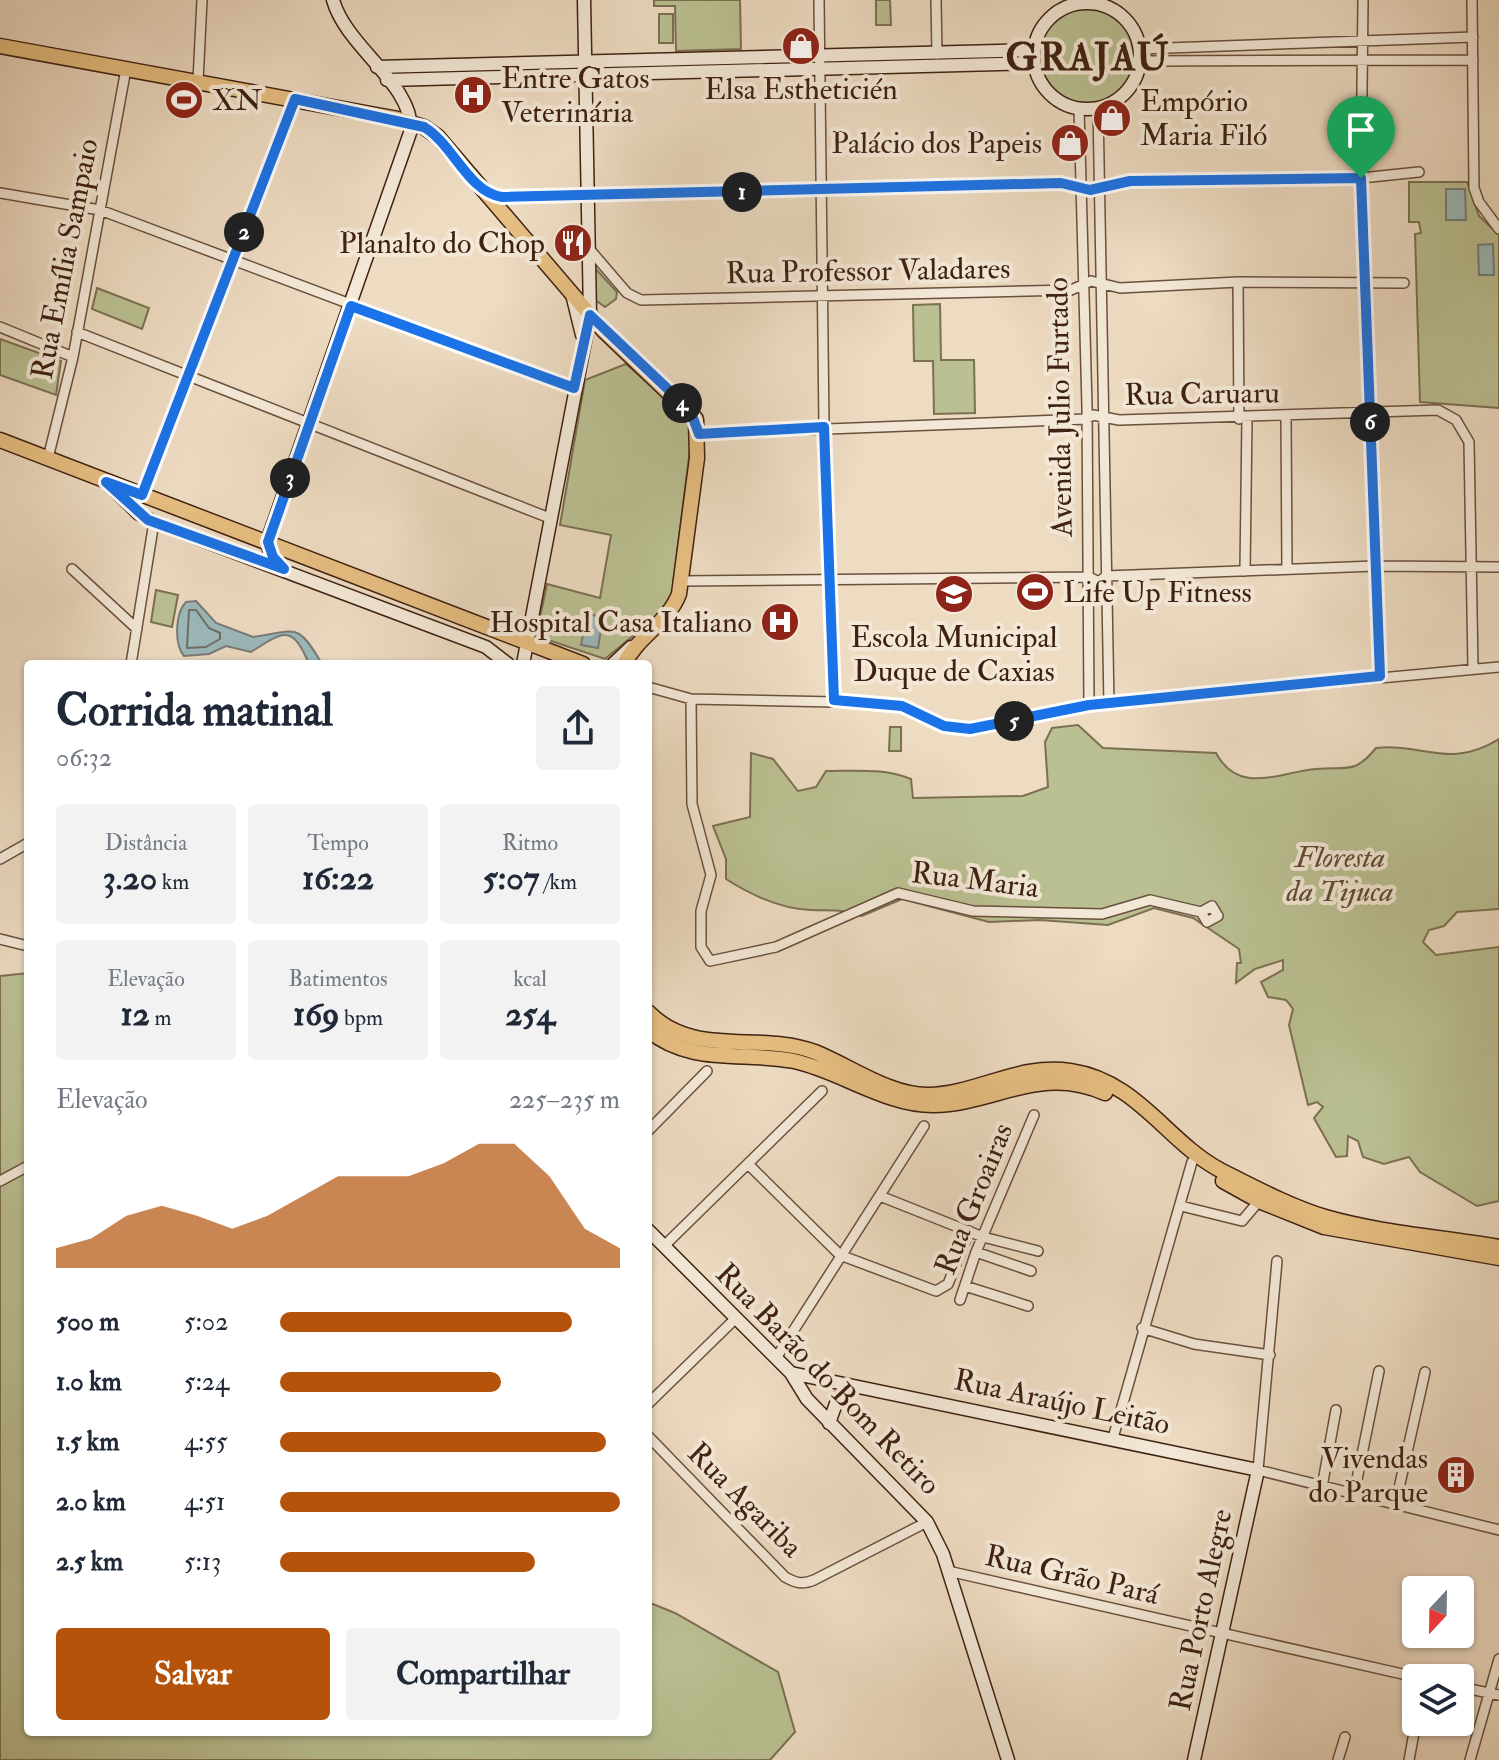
<!DOCTYPE html>
<html lang="pt">
<meta charset="utf-8">
<style>
:root{--surface:#fff;--page:#f2f2f3;--text:#1f2937;--muted:#747a83;--accent:#b45309}
body{margin:0;font-family:"IM FELL Double Pica",serif;background:var(--page);color:var(--text);height:100vh;display:flex;flex-direction:column;font-size:30px;white-space:nowrap}
*{box-sizing:border-box;margin:0}
p{font-size:26px;color:var(--muted)}
.icon{flex:none;width:44px;height:44px;fill:none;stroke:currentColor;stroke-width:2;stroke-linecap:round;stroke-linejoin:round}
.map{position:relative;flex:1;overflow:hidden}
.side{position:absolute;left:24px;top:660px;width:628px;height:1076px;display:flex;flex-direction:column;background:var(--surface);border-radius:8px;box-shadow:0 2px 6px #0004}
.side>*{flex:none}
.needle{width:52px;rotate:202deg}
.fabs{position:absolute;left:1402px;top:1576px;display:grid;gap:16px}
.fabs a{display:grid;place-items:center;width:72px;height:72px;border-radius:8px;background:var(--surface);box-shadow:0 2px 6px #0004;font-size:40px}
.pin{position:absolute;display:grid;place-items:center;width:68px;height:68px;color:#fff;margin:-82px -34px;border-radius:50% 50% 50% 0;rotate:-45deg;box-shadow:0 0 8px #0007}
.pin .icon{rotate:45deg}
.km{position:absolute;width:40px;height:40px;margin:-20px;border-radius:50%;background:#222;color:#fff;font-size:22px;line-height:40px;text-align:center}
.round{display:grid;place-items:center;flex:none;width:84px;height:84px;border-radius:8px;background:var(--page)}
.summary{display:flex;align-items:center;justify-content:space-between;height:136px;padding:0 32px}
h1{font-size:44px;font-weight:700;line-height:60px}
.stats{display:grid;grid-template-columns:repeat(3,1fr);gap:12px;height:136px;padding:8px 32px}
.stats div{display:grid;align-content:center;border-radius:8px;background:var(--page);text-align:center}
.stats b{font-size:34px;font-weight:700}
.stats small{font-size:22px;font-weight:400}
.stats p{font-size:22px}
.chart{height:224px;padding:16px 32px}
.chart p{display:flex;justify-content:space-between}
.chart svg{width:100%;height:144px;margin-top:8px;fill:var(--accent);opacity:.7}
.button{display:flex;gap:16px;margin-top:auto;padding:16px 32px}
.button a{flex:1;height:92px;border-radius:8px;background:var(--accent);color:#fff;font-size:32px;font-weight:700;line-height:92px;text-align:center}
.button a+a{background:var(--page);color:var(--text)}
ul{padding:0 32px;list-style:none;font-size:26px}
li{display:grid;grid-template-columns:128px 96px 1fr;align-items:center;height:60px}
li i{height:20px;border-radius:10px;background:var(--accent)}
.map>svg:first-child{display:block}
</style>
<div class="map">
<svg width="1499" height="1760" viewBox="0 0 1499 1760">
<rect width="100%" height="100%" fill="#eddbc2"/>
<filter id="stains"><feTurbulence type="fractalNoise" baseFrequency=".0025" numOctaves="4"/><feColorMatrix values="0 0 0 0 .2 0 0 0 0 .09 0 0 0 0 .02 0 0 0 .5 -.17"/></filter>
<radialGradient id="worn" r=".72"><stop offset=".6" stop-color="#630" stop-opacity="0"/><stop offset="1" stop-color="#630" stop-opacity=".3"/></radialGradient>
<path fill="#bac092" stroke="#7c7052" stroke-width="2" d="M654 0H740L741 49 676 51 675 6H654Z
M876 0H890L891 25H876Z
M1040 55a48 48 0 1 1 96 0a48 48 0 1 1-96 0Z
M659 14H673V43H659Z
M1409 182H1467L1479 216 1499 235V408L1420 402 1415 234 1421 233 1419 222H1409Z
M593 266 617 292 616 299 605 307 591 297Z
M97 288 149 308 142 329 92 309Z
M940 304 941 360H974L975 413 934 414 933 361H914L913 305Z
M0 339 61 361 56 395 0 375Z
M626 364 684 414 692 433 672 594 664 610 605 659 536 636 547 584 600 598 611 535 560 525 585 380Z
M156 590 178 595 172 627 151 622Z
M1078 725 1103 748 1216 753C1239 796 1279 772 1316 769 1347 766 1354 775 1376 748 1426 743 1448 770 1499 739V909L1457 912 1444 926 1429 930 1423 942 1436 955 1499 947V1201L1477 1206 1420 1172 1409 1157 1384 1164 1363 1157 1358 1141 1348 1136 1347 1156 1336 1157 1314 1118 1323 1107 1317 1102 1308 1105 1289 1025 1293 1009 1286 1000 1268 997 1261 982 1283 970V960L1255 969 1236 983 1237 963H1241L1239 949 1193 918 1154 908 1108 925 1040 920 989 922 902 899 862 916C843 909 831 911 811 910 781 909 751 895 726 879V859L713 826 750 817 751 753 773 759 798 791 816 787 826 771C855 771 884 768 911 779L913 798 1023 796 1048 787 1045 742 1052 728Z
M890 727H901V751H889Z
M28 973V1732H648V1602L675 1613 778 1672 795 1732 770 1760H0V976Z"/>
<path fill="#9cb9bc" stroke="#777c78" stroke-width="2" d="M1446 189H1465L1466 220H1446Z
M1493 244 1494 275H1479L1478 245Z
M196 601 216 623 253 637C297 631 297 621 322 664H309C292 623 283 632 251 652L226 646 209 654 184 656C174 644 175 613 186 602Z
M587 614 603 617 598 648 581 645Z"/>
<g fill="none" stroke-linecap="round" stroke-linejoin="round">
<path stroke="#6e6d66" stroke-width="2" d="M189 610H196L209 628 220 633V639L206 647 187 648Z"/>
<g stroke="#6a503d" stroke-width="12">
<path id="street" d="M819 0 824 427 834 700
M936 0 937 54
M1363 0 1361 178 1380 676
M1472 0 1474 188 1479 202 1499 229
M1140 49 1473 37
M1141 61 1473 60
M198 81 202 0
M1079 108 1087 407 1089 705
M1098 108 1109 704
M0 193 100 210 574 388
M490 194 502 197 1061 183 1090 190 1130 181 1361 178 1419 172
M591 251 627 293 641 300 1071 290 1091 281 1120 288 1238 282 1404 283
M1238 282 1239 419
M0 327 73 357
M77 332 552 519
M1286 417 1287 569
M699 434 1086 419 1093 415 1119 420 1438 410 1456 420 1469 442 1473 667
M48 458 73 357 126 69
M142 495 295 99
M72 569 137 629
M1245 571 1247 418
M681 581 1089 577 1099 582 1106 576 1375 566 1499 567
M131 664 154 522
M648 687 691 699 885 703 902 706 944 726 970 729 1089 705 1499 667
M691 699 692 804 711 875 701 911V947L710 961 776 947 898 893 973 911 1102 914 1150 900 1201 912 1207 922 1218 916 1212 906 1201 912
M0 859 28 843
M0 939 28 946
M648 1131 707 1071
M748 1164 840 1255 936 1291 948 1284 969 1231
M0 1181 28 1166
M880 1196 983 1237 1038 1251
M1181 1206 1242 1221 1259 1201
M664 1246 822 1091
M976 1252 1031 1271
M1277 1261 1258 1470 1499 1530
M965 1286 1028 1306
M960 1300 976 1252 1034 1115
M1142 1328 1194 1344 1270 1355
M776 1358 924 1126
M648 1404 736 1318
M648 1436 785 1577C796 1583 802 1585 814 1580L927 1522
M1113 1438 1192 1162
M1322 1487 1336 1410
M1354 1494 1379 1371
M1395 1506 1425 1372
M948 1571 1420 1678
M1460 1687 1499 1695
M1338 1760 1345 1737
M1409 1760 1416 1722
M1470 1760 1499 1659"/>
</g>
<g stroke="#3f2111" stroke-width="15">
<path id="secondary" d="M1034 56a53 53 0 1 1 106 0a53 53 0 1 1-106 0Z
M377 67 1033 50
M387 80 1034 63
M572 294 582 335
M106 482 139 514 154 522 486 647 508 664
M284 569 269 550 270 533 411 130C412 83 346 47 333 0
M523 664 590 315 584 0
M613 664 631 647
M648 1230 791 1373 807 1399 927 1522 943 1554 1008 1760
M791 1373 1258 1470 1194 1760
M829 1423 838 1398 851 1386"/>
</g>
<g stroke="#3f2111" stroke-width="17">
<path id="primary" d="M0 46 398 119 424 127 438 137 603 330 696 419 697 458 679 594C668 623 638 636 624 664
M0 440 583 664
M648 1012C694 1059 760 1031 815 1052 850 1066 889 1095 928 1095 977 1094 1020 1063 1070 1071 1138 1081 1166 1141 1220 1170 1254 1187 1289 1206 1325 1217 1380 1233 1442 1237 1499 1247
M648 1030C691 1066 744 1051 794 1061 840 1071 885 1105 933 1105 996 1104 1039 1064 1105 1093
M1223 1181 1259 1201 1324 1227 1499 1258"/>
</g>
<use href="#street" stroke="#f3e8d7" stroke-width="9"/>
<use href="#secondary" stroke="#f3e8d7" stroke-width="12"/>
<use href="#primary" stroke="#e6be81" stroke-width="14"/>
</g>
<g fill="none" stroke-linecap="round" stroke-linejoin="round">
<g stroke="#fff" stroke-width="16">
<path id="route" d="M295 99 424 127C453 144 468 192 502 197L1061 183 1090 190 1130 181 1361 178 1380 676 1089 705 970 729 944 726 902 706 834 700 824 427 699 434 690 410 590 315 574 388 351 306 268 542 273 557 284 569 148 520 106 482 142 495Z"/>
</g>
<use href="#route" stroke="#1a73e8" stroke-width="10"/>
</g>
<defs>
<g id="shop-disc" transform="scale(2)"><circle r="9.5" fill="#8f2418" stroke="#f3e8d7"/><path d="M-5-2.5h2.3a2.7 3.5 0 0 1 5.4 0H5L5.5 6h-11ZM-1.5-2.5h3a1.5 2.3 0 0 0-3 0Z" fill="#fff"/></g>
<g id="hospital-disc" transform="scale(2)"><circle r="9.5" fill="#8f2418" stroke="#f3e8d7"/><path d="M-5-5h3v3.5h4V-5h3V5h-3V1.5h-4V5h-3Z" fill="#fff"/></g>
<g id="stadium-disc" transform="scale(2)"><circle r="9.5" fill="#8f2418" stroke="#f3e8d7"/><path d="M0-5a6.5 5 0 1 0 0 10a6.5 5 0 1 0 0-10ZM-3.5-1.8h7v3.6h-7Z" fill="#fff"/></g>
<g id="restaurant-disc" transform="scale(2)"><circle r="9.5" fill="#8f2418" stroke="#f3e8d7"/><path d="M-5-6h1v4h1v-4h1v4h1v-4h1v5L-1.5 .5V6h-2V.5L-5-1ZM5-6V6H3V1.5H1.5Q1.5-4 5-6Z" fill="#fff"/></g>
<g id="school-disc" transform="scale(2)"><circle r="9.5" fill="#8f2418" stroke="#f3e8d7"/><path d="M0-5L7-2L0 1L-7-2ZM-4 1L0 2.5L4 1V4Q0 6-4 4Z" fill="#fff"/></g>
<g id="building-disc" transform="scale(2)"><circle r="9.5" fill="#8f2418" stroke="#f3e8d7"/><path d="M-4-6H4V6H1V3H-1V6H-4ZM-2.5-4.3h1.7v1.8h-1.7ZM.8-4.3h1.7v1.8H.8ZM-2.5-1h1.7V.8h-1.7ZM.8-1h1.7V.8H.8Z" fill="#fff"/></g>
</defs>
<g fill-rule="evenodd">
<use href="#shop-disc" x="801" y="46"/>
<use href="#hospital-disc" x="473" y="95"/>
<use href="#stadium-disc" x="184" y="100"/>
<use href="#shop-disc" x="1112" y="118"/>
<use href="#shop-disc" x="1070" y="143"/>
<use href="#restaurant-disc" x="573" y="243"/>
<use href="#stadium-disc" x="1035" y="592"/>
<use href="#school-disc" x="954" y="594"/>
<use href="#hospital-disc" x="780" y="622"/>
<use href="#building-disc" x="1456" y="1475"/>
</g>
<g text-anchor="middle" dominant-baseline="central" stroke-width="8" stroke-linejoin="round" paint-order="stroke">
<g font-size="30" fill="#3f2111" stroke="#f3e8d7" text-anchor="start">
<text x="501" y="78">Entre Gatos<tspan x="501" dy="34">Veterinária</tspan></text>
<text x="801" y="89" text-anchor="middle">Elsa Estheticién</text>
<text x="212" y="100">XN</text>
<text x="1140" y="101">Empório<tspan x="1140" dy="34">Maria Filó</tspan></text>
<text x="1042" y="143" text-anchor="end">Palácio dos Papeis</text>
<text x="545" y="243" text-anchor="end">Planalto do Chop</text>
<text x="1063" y="592">Life Up Fitness</text>
<text x="752" y="622" text-anchor="end">Hospital Casa Italiano</text>
<text x="954" y="637" text-anchor="middle">Escola Municipal<tspan x="954" dy="34">Duque de Caxias</tspan></text>
<text x="1428" y="1458" text-anchor="end">Vivendas<tspan x="1428" dy="34">do Parque</tspan></text>
</g>
<g font-size="30" fill="#3f2111" stroke="#f3e8d7">
<text transform="translate(65 259) rotate(-79)">Rua Emília Sampaio</text>
<text transform="translate(868 271) rotate(-1)">Rua Professor Valadares</text>
<text transform="translate(1202 394) rotate(-1)">Rua Caruaru</text>
<text transform="translate(1060 407) rotate(-91)">Avenida Julio Furtado</text>
<text transform="translate(975 880) rotate(7)">Rua Maria</text>
<text transform="translate(974 1199) rotate(-68)">Rua Groairas</text>
<text transform="translate(828 1379) rotate(46)">Rua Barão do Bom Retiro</text>
<text transform="translate(1062 1402) rotate(12)">Rua Araújo Leitão</text>
<text transform="translate(745 1500) rotate(45)">Rua Agariba</text>
<text transform="translate(1072 1575) rotate(13)">Rua Grão Pará</text>
<text transform="translate(1201 1610) rotate(-78)">Rua Porto Alegre</text>
</g>
<g font-size="30" font-style="italic" fill="#5e4931" stroke="#f3e8d7">
<text x="1340" y="857">Floresta<tspan x="1340" dy="34">da Tijuca</tspan></text>
</g>
<g font-size="38" font-weight="bold" letter-spacing="2" fill="#3f2111" stroke="#f3e8d7">
<text x="1088" y="58">GRAJAÚ</text>
</g>
</g>
<rect width="100%" height="100%" filter="url(#stains)"/>
<rect width="100%" height="100%" fill="url(#worn)"/>
</svg>
<div class="fabs">
<a><svg class="needle" viewBox="-14 -14 28 28"><path d="M0-13l5 13h-10z" fill="#e53935"/><path d="M0 13l5-13h-10z" fill="#747a83"/></svg></a>
<a><svg class="icon" aria-label="layers" viewBox="0 0 24 24"><path d="M12 4l9 5-9 5-9-5zM3 14l9 5 9-5"/></svg></a>
</div>
<div class="pin" style="left:1361px;top:178px;background:#1e9e55"><svg class="icon" aria-label="arrive" viewBox="0 0 24 24"><path d="M6 21V4h12l-3 4 3 4H6"/></svg></div>
<b class="km" style="left:742px;top:192px">1</b>
<b class="km" style="left:244px;top:232px">2</b>
<b class="km" style="left:290px;top:478px">3</b>
<b class="km" style="left:682px;top:403px">4</b>
<b class="km" style="left:1014px;top:721px">5</b>
<b class="km" style="left:1370px;top:422px">6</b>
<section class="side">
<div class="summary"><div><h1>Corrida matinal</h1><p>06:32</p></div><a class="round"><svg class="icon" aria-label="share" viewBox="0 0 24 24"><path d="M12 15V3M7 8l5-5 5 5M5 13v7h14v-7"/></svg></a></div>
<div class="stats">
<div><p>Distância</p><b>3.20<small> km</small></b></div>
<div><p>Tempo</p><b>16:22</b></div>
<div><p>Ritmo</p><b>5:07<small> /km</small></b></div>
</div>
<div class="stats">
<div><p>Elevação</p><b>12<small> m</small></b></div>
<div><p>Batimentos</p><b>169<small> bpm</small></b></div>
<div><p>kcal</p><b>254</b></div>
</div>
<div class="chart"><p><span>Elevação</span>225–235 m</p>
<svg viewBox="0 0 160 44" preserveAspectRatio="none"><path d="M0 44V38L10 35L20 28L30 25L40 28L50 32L60 28L70 22L80 16L90 16L100 16L110 12L120 6L130 6L140 16L150 32L160 38V44z"/></svg>
</div>
<ul>
<li><b>500 m</b>5:02<i style="width:86%"></i></li>
<li><b>1.0 km</b>5:24<i style="width:65%"></i></li>
<li><b>1.5 km</b>4:55<i style="width:96%"></i></li>
<li><b>2.0 km</b>4:51<i style="width:100%"></i></li>
<li><b>2.5 km</b>5:13<i style="width:75%"></i></li>
</ul>
<div class="button"><a>Salvar</a><a>Compartilhar</a></div>
</section>
</div>
